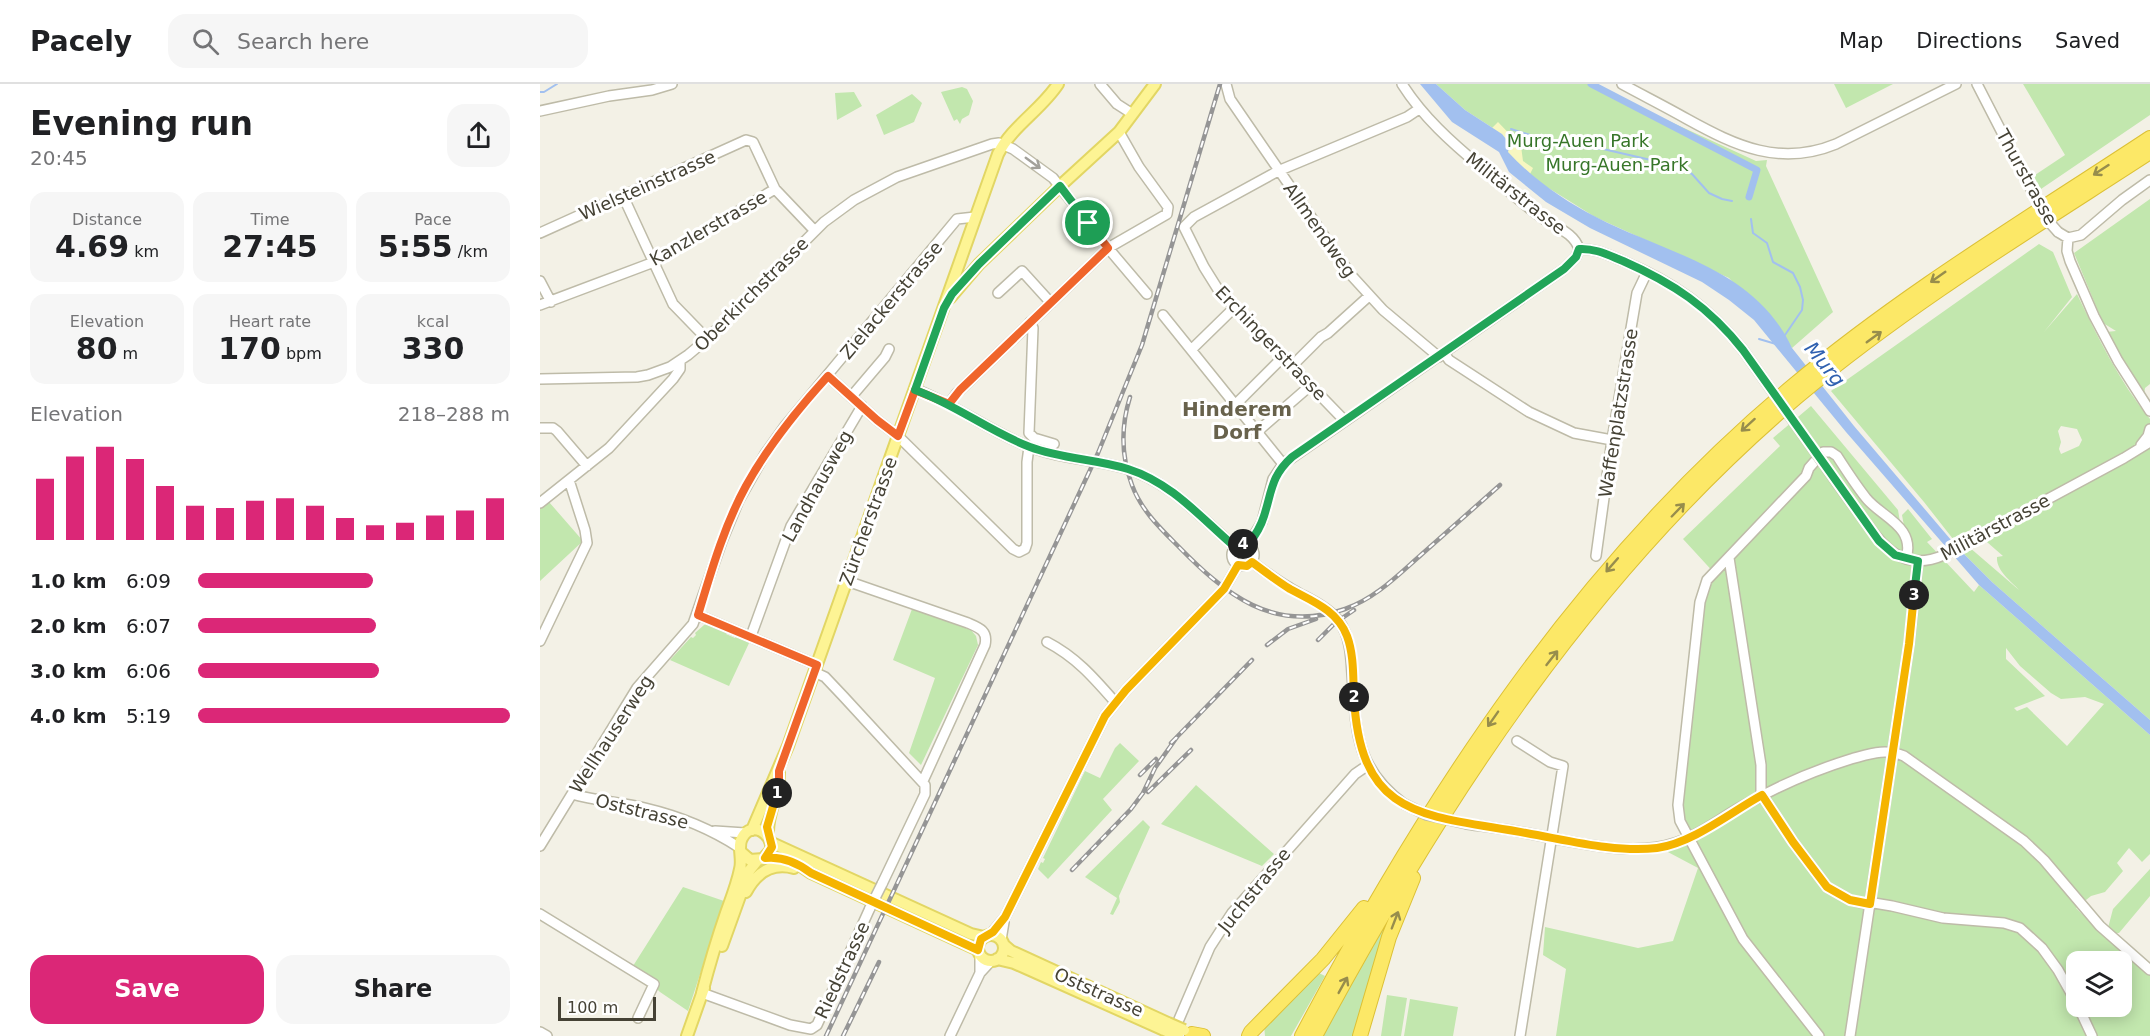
<!DOCTYPE html>
<meta charset="utf-8">
<style>
:root{--surface:#fff;--page:#f6f6f6;--text:#202124;--muted:#757577;--line:#e0e0e0;--accent:#db2777}
body{margin:0;font-family:"DejaVu Sans",sans-serif;background:var(--page);color:var(--text);height:100vh;display:flex;flex-direction:column;font-size:22px;white-space:nowrap}
*{box-sizing:border-box;margin:0}
p{font-size:20px;color:var(--muted)}
.icon{flex:none;width:33px;height:33px;fill:none;stroke:currentColor;stroke-width:2;stroke-linecap:round;stroke-linejoin:round}
.map{position:relative;flex:1;overflow:hidden}
.drawer{display:flex;flex-direction:column;background:var(--surface);width:540px}
.drawer>*{flex:none}
.tools{position:absolute;left:1526px;top:867px;display:grid;gap:12px}
.tools a{display:grid;place-items:center;width:66px;height:66px;border-radius:12px;background:var(--surface);box-shadow:0 3px 15px #0003;font-size:30px}
.scale{position:absolute;left:18px;bottom:15px;width:98px;box-sizing:border-box;padding-left:6px;border:3px solid #454235;border-top:0;font-size:16px;line-height:21px;white-space:nowrap;color:#454235;-webkit-text-stroke:4px #fff;paint-order:stroke}
.pin{position:absolute;display:grid;place-items:center;width:51px;height:51px;color:#fff;margin:-26px;border:3px solid #fff;border-radius:50%;box-shadow:0 2px 6px #0007}
.km{position:absolute;width:30px;height:30px;margin:-15px;border-radius:50%;background:#222;color:#fff;font-size:16px;line-height:30px;text-align:center}
.round{display:grid;place-items:center;flex:none;width:63px;height:63px;border-radius:18px;background:var(--page)}
.headline{display:flex;align-items:center;justify-content:space-between;height:102px;padding:0 30px}
h1{font-size:33px;font-weight:600;line-height:45px}
.stats{display:grid;grid-template-columns:repeat(3,1fr);gap:9px;height:102px;padding:6px 30px}
.stats div{display:grid;align-content:center;border-radius:15px;background:var(--page);text-align:center}
.stats b{font-size:30px;font-weight:600}
.stats small{font-size:16px;font-weight:400}
.stats p{font-size:16px}
.chart{height:168px;padding:12px 30px}
.chart p{display:flex;justify-content:space-between}
.chart svg{width:100%;height:108px;margin-top:6px;stroke:var(--accent);stroke-width:6}
.primary-button{display:flex;gap:12px;margin-top:auto;padding:12px 30px}
.primary-button a{flex:1;height:69px;border-radius:18px;background:var(--accent);color:#fff;font-size:24px;font-weight:600;line-height:69px;text-align:center}
.primary-button a+a{background:var(--page);color:var(--text)}
ul{padding:0 30px;list-style:none;font-size:20px}
li{display:grid;grid-template-columns:96px 72px 1fr;align-items:center;height:45px}
li i{height:15px;border-radius:8px;background:var(--accent)}
header{display:flex;align-items:center;gap:36px;box-sizing:border-box;height:84px;padding:0 30px;background:var(--surface);border-bottom:2px solid var(--line)}
header strong{font-size:28px}
nav{display:flex;gap:33px;margin-inline-start:auto;font-size:21px}
.search{width:420px;height:54px;background:var(--page);display:flex;align-items:center;gap:15px;box-sizing:border-box;padding:0 21px;border-radius:18px;color:var(--muted);font-size:22px}
main{display:flex;flex:1;min-height:0}
.map>svg:first-child{display:block}
</style>
<header>
<strong>Pacely</strong>
<div class="search"><svg class="icon" aria-label="search" viewBox="0 0 24 24"><circle cx="10" cy="10" r="6"/><path d="M15 15l6 6"/></svg>Search here</div>
<nav><a>Map</a><a>Directions</a><a>Saved</a></nav>
</header>
<main>
<section class="drawer">
<div class="headline"><div><h1>Evening run</h1><p>20:45</p></div><a class="round"><svg class="icon" aria-label="share" viewBox="0 0 24 24"><path d="M12 15V3M7 8l5-5 5 5M5 13v7h14v-7"/></svg></a></div>
<div class="stats">
<div><p>Distance</p><b>4.69<small> km</small></b></div>
<div><p>Time</p><b>27:45</b></div>
<div><p>Pace</p><b>5:55<small> /km</small></b></div>
</div>
<div class="stats">
<div><p>Elevation</p><b>80<small> m</small></b></div>
<div><p>Heart rate</p><b>170<small> bpm</small></b></div>
<div><p>kcal</p><b>330</b></div>
</div>
<div class="chart"><p><span>Elevation</span>218–288 m</p>
<svg viewBox="0 0 160 44" preserveAspectRatio="none"><path d="M5 44V19M15 44V10M25 44V6M35 44V11M45 44V22M55 44V30M65 44V31M75 44V28M85 44V27M95 44V30M105 44V35M115 44V38M125 44V37M135 44V34M145 44V32M155 44V27"/></svg>
</div>
<ul>
<li><b>1.0 km</b>6:09<i style="width:56%"></i></li>
<li><b>2.0 km</b>6:07<i style="width:57%"></i></li>
<li><b>3.0 km</b>6:06<i style="width:58%"></i></li>
<li><b>4.0 km</b>5:19<i style="width:100%"></i></li>
</ul>
<div class="primary-button"><a>Save</a><a>Share</a></div>
</section>
<div class="map">
<svg width="1610" height="952" viewBox="0 0 1610 952">
<rect width="100%" height="100%" fill="#f3f1e6"/>
<path fill="#c2e7ae" fill-rule="evenodd" d="M896 0H1048L1216 77 1227 76 1226 82 1293 228 1252 264 1189 194 1055 133 1010 105 988 96 962 50 925 26Z
M1294 0H1353L1306 24Z
M1483 0H1610V31L1501 105 1492 93 1525 71Z
M422 3 427 5 433 17 429 31 422 35 420 40 417 35 414 37 401 8Z
M314 8 322 22 297 36 295 9Z
M372 10 382 19 374 38 344 51 336 31Z
M1610 115V300L1605 304 1604 311 1566 248 1576 247 1563 239 1534 169Z
M1499 160 1513 168 1532 213 1504 248 1537 210C1558 254 1579 297 1610 335V636L1452 498 1421 467 1429 463 1479 506C1471 497 1456 487 1457 473L1463 472 1432 445 1413 455 1384 418 1291 307ZM1521 342 1537 345 1542 356 1539 362 1521 370 1519 365 1521 358 1518 347Z
M1271 322 1358 426 1364 462 1373 461 1364 442 1362 431 1368 425 1392 455 1387 458 1434 508 1439 501 1610 651V770L1602 778 1589 764 1577 779 1583 787 1565 808 1551 812 1536 824 1562 850 1610 891V952H1016L1026 885 1003 871 1005 843 1098 864 1133 857 1158 784 1126 767 1157 755 1144 737 1141 721 1164 518 1172 499 1177 492 1143 455 1240 362 1233 354ZM1466 564 1480 582 1511 609 1521 615 1545 613 1564 620 1527 662 1487 623 1477 627 1474 624 1505 612 1466 575ZM1536 878H1581V922H1536Z
M9 418 43 457 0 497V425Z
M372 525 431 546 436 552 438 561 381 681 369 669 395 594 353 576Z
M168 540 187 547 186 550 195 554 197 551 210 557 189 602 130 576 151 553 153 554 156 551 155 549 164 541Z
M580 659 599 677 563 715 572 726 508 795 498 785 501 778 503 779 505 775 503 774 545 687 560 694 575 664Z
M656 701 734 770 722 782 621 740Z
M603 736 610 743 579 812 580 818 573 831 570 830 577 814 545 793Z
M1610 785V812L1579 849H1574L1568 844 1573 825Z
M143 803 184 817 148 927 120 908 93 882Z
M854 822 816 952H783Z
M777 888 785 892 751 952H725L724 941Z
M847 911 867 914 861 952H841Z
M870 915 918 923 913 952H864Z"/>
<path fill="#f7f7c1" d="M958 38 981 62 983 77 993 84 990 90 973 76 952 44Z"/>
<path fill="#a2c0ef" d="M880 0H896L925 26 962 50 970 60 968 68C992 94 1024 117 1056 133 1127 170 1215 184 1252 264L1314 342 1417 463 1452 498 1610 636V651L1439 501 1306 348 1214 236 1189 216 1162 198 1050 144 1006 118 969 88 959 68 912 38Z"/>
<g fill="none" stroke-linecap="round" stroke-linejoin="round">
<path stroke="#a2c0ef" stroke-width="2" d="M0 8H4L17 0
M971 45 1025 62 1063 65 1137 82 1152 90 1169 109 1182 115 1192 117
M1211 135 1213 149 1227 159 1233 178 1253 189 1260 203 1263 216 1262 226 1245 251
M1219 255 1236 260"/>
<path stroke="#a2c0ef" stroke-width="7" d="M1051 0 1217 86 1209 113"/>
<g stroke="#bebba8" stroke-width="12">
<path id="minor" d="M560 0 577 20 591 29
M686 0 690 15 811 191 843 226 899 273
M862 0C883 33 911 58 941 83 960 100 980 118 1001 133 1014 143 1034 148 1039 165
M1082 0C1104 12 1126 23 1147 35 1196 62 1240 83 1296 60L1416 0
M1437 0 1491 105
M0 27 69 12 112 6 132 0
M83 112 133 220 167 255
M1518 148 1528 154 1541 151 1582 116 1610 96
M0 149 206 56 213 58 235 105 275 147
M1528 154 1527 167 1530 177 1554 232 1578 277 1610 327
M1039 165C1055 164 1068 171 1083 177 1133 198 1169 223 1203 266
M0 197 11 218
M458 209 482 187 511 219
M0 221 114 178 235 105
M623 231 743 380
M490 238 493 244 489 349 494 354 514 360
M652 265 694 224
M904 269 909 276 989 328 1034 349 1072 356
M752 282 781 253 788 249 829 212
M288 292 337 336 358 352 473 465 479 468 485 465 487 459V378L489 363
M0 295 97 293 108 291 130 283 148 271 167 255 284 138 314 116 357 93 452 60 459 59 473 65 513 94 568 164 607 210
M375 305C415 320 450 348 490 363 520 375 553 375 584 384 630 397 660 433 695 463
M311 313 345 273 349 265
M409 320 417 309 568 164 627 130 628 123 599 83 579 48
M696 320 743 273
M805 337 679 207 664 183 644 143 654 133 738 87 867 33 879 25
M0 344H13L17 347 47 382
M718 347 771 301
M1601 361 1608 352 1610 345
M1286 383C1297 399 1308 414 1319 429 1341 460 1361 490 1404 471L1584 374 1610 358
M0 419 69 364 133 295 140 285V277
M692 471a11 11 0 1 1 22 0a11 11 0 1 1-22 0Z
M708 461 722 438 733 395 743 380 1024 185 1036 173 1039 165
M1056 472 1072 356 1097 209 1107 188
M1189 474 1221 681V707L1222 711 1253 758 1287 803 1310 816 1326 820 1334 819 1352 822 1403 834 1464 839 1480 844 1502 864 1518 886 1536 918
M712 478C724 487 736 496 750 504 766 514 786 521 799 537 810 552 811 572 812 590 816 646 815 684 864 720
M307 497 428 539C440 544 448 547 445 561L383 697
M158 531 277 581
M211 552 251 442 322 322
M0 557 47 459 45 446 29 396
M507 558C536 573 554 594 575 618
M274 588 285 593 303 612 385 701V710L342 800
M977 657 1010 678 1023 682 980 952
M32 710C56 717 81 718 105 724 139 732 171 745 200 764
M927 740C947 743 966 745 986 749 1030 757 1091 774 1135 759 1158 752 1178 736 1199 724 1234 704 1272 687 1311 675 1330 670 1345 664 1364 672L1484 757 1504 776 1560 842 1610 886
M175 747 205 749
M0 762 97 604 153 540 182 457 199 416 225 370 245 342 417 135 435 133
M0 830 114 900 98 934
M450 851 465 833 565 632 586 606 684 505 698 481
M461 856 464 838
M440 889V871
M162 909 250 941 271 945 277 941 330 824
M1538 922 1552 952
M634 947 670 863 692 829 815 690 828 681
M0 948 7 952
M410 952 440 889 451 877
M1279 952 1203 855 1140 737 1138 721 1160 518 1167 496 1266 392 1269 384 1283 368H1291L1297 372C1306 386 1315 400 1326 414 1341 433 1376 442 1366 475
M1310 952 1369 560 1378 477"/>
</g>
<g stroke="#e2d664" stroke-width="14">
<path id="major" d="M410 214 439 180 520 102 579 48 615 0
M212 746 248 662 458 70C472 42 501 26 518 0
M228 750C227 728 240 710 239 687
M232 759 431 850 444 853
M225 774C242 772 258 779 271 789L438 866
M206 808C216 789 232 778 254 784
M438 864a13 13 0 1 1 26 0a13 13 0 1 1-26 0Z
M464 861 471 867 628 939
M182 862 209 787 217 777
M457 875 474 879 490 886 624 946
M162 909C169 882 177 855 186 829 191 815 197 800 200 785 203 775 197 762 202 754 212 736 233 749 231 766L223 775 210 776 202 769
M147 952 164 904"/>
</g>
<g stroke="#dcc036" stroke-width="16">
<path id="highway" d="M652 950 663 952
M709 952 711 948 783 875 824 824
M762 952C889 711 1042 478 1253 302 1364 209 1489 134 1610 54
M775 952C902 715 1051 487 1258 312 1368 220 1490 146 1610 68
M820 952 849 853 873 794"/>
</g>
<use href="#minor" stroke="#fff" stroke-width="9"/>
<use href="#major" stroke="#fdf494" stroke-width="10"/>
<use href="#highway" stroke="#fce867" stroke-width="14"/>
<g stroke="#959595" stroke-width="4.5">
<path id="rail" d="M590 313C581 342 581 372 592 401 601 426 620 444 638 462 685 510 733 550 805 525 836 514 858 491 882 470 908 447 934 424 960 401
M778 556 795 539 814 526
M727 561 748 545 776 535
M631 659 712 576
M600 691 616 675
M608 708 651 666
M532 786 591 725 603 709 615 684 637 653
M286 952 558 369 602 261 680 0
M303 952 339 878"/>
</g>
<use href="#rail" stroke="#fff" stroke-width="2" stroke-dasharray="7" stroke-linecap="butt"/>
<g stroke="#bebba8" stroke-width="12" stroke-linecap="butt">
<path id="minor-bridge" d="M1491 105 1510 139 1518 148
M1203 266 1286 383
M864 720 887 731 927 740
M330 824 342 800"/>
</g>
<g stroke="#e2d664" stroke-width="14" stroke-linecap="butt">
<path id="major-bridge" d="M628 939 644 946
M624 946 638 952"/>
</g>
<use href="#minor-bridge" stroke="#fff" stroke-width="9"/>
<use href="#major-bridge" stroke="#fdf494" stroke-width="10"/>
</g>
<defs><path id="oneway-shaft" d="M-6 0H5M1.5-3L5.5 0L1.5 3" fill="none" stroke-width="1.6" stroke-linecap="round" stroke-linejoin="round" transform="scale(1.5)"/></defs>
<use stroke="#a2a09a" href="#oneway-shaft" transform="translate(493 79) rotate(36)"/>
<g stroke="#978d4c">
<use href="#oneway-shaft" transform="translate(1561 86) rotate(147)"/>
<use href="#oneway-shaft" transform="translate(1398 193) rotate(145)"/>
<use href="#oneway-shaft" transform="translate(1334 253) rotate(-36)"/>
<use href="#oneway-shaft" transform="translate(1208 341) rotate(138)"/>
<use href="#oneway-shaft" transform="translate(1138 426) rotate(-46)"/>
<use href="#oneway-shaft" transform="translate(1072 481) rotate(131)"/>
<use href="#oneway-shaft" transform="translate(1012 574) rotate(-52)"/>
<use href="#oneway-shaft" transform="translate(953 635) rotate(125)"/>
<use href="#oneway-shaft" transform="translate(855 836) rotate(-69)"/>
<use href="#oneway-shaft" transform="translate(803 901) rotate(-61)"/>
</g>
<g fill="none" stroke-linecap="round" stroke-linejoin="round">
<g stroke="#fff" stroke-width="12">
<path id="split-1" d="M237 709 239 701V687L277 581 158 531C171 488 184 442 206 402 228 362 257 326 288 292L337 336 358 352 375 306 409 320 420 306 568 164 548 139"/>
</g>
<g stroke="#fff" stroke-width="12">
<path id="split-2" d="M237 709 227 743 232 763 225 774C242 772 258 779 271 789L438 866 441 855 453 848 465 833 565 632 586 606 684 505 698 481 707 482 712 478C724 487 737 497 750 505 772 517 797 526 807 552 814 571 813 592 814 613"/>
</g>
<g stroke="#fff" stroke-width="12">
<path id="split-3" d="M814 613C820 737 887 731 986 749 1027 756 1076 769 1117 764 1153 759 1191 728 1222 711L1253 758 1287 803 1310 816 1330 820 1369 560 1374 511"/>
</g>
<g stroke="#fff" stroke-width="12">
<path id="split-4" d="M703 460 708 461C715 452 721 442 724 432 732 407 731 392 752 373L1024 185 1036 173 1039 165C1055 164 1068 171 1083 177 1133 199 1169 223 1203 266L1339 457 1355 471 1378 477 1374 511"/>
</g>
<g stroke="#fff" stroke-width="12">
<path id="split-5" d="M548 139 520 102 439 180 412 210 404 224 375 306C415 320 450 348 490 363 522 375 556 375 588 385 632 399 661 434 695 463L703 460"/>
</g>
<use href="#split-1" stroke="#f0652b" stroke-width="8"/>
<use href="#split-2" stroke="#f5b400" stroke-width="8"/>
<use href="#split-3" stroke="#f5b400" stroke-width="8"/>
<use href="#split-4" stroke="#22a559" stroke-width="8"/>
<use href="#split-5" stroke="#22a559" stroke-width="8"/>
</g>
<g text-anchor="middle" dominant-baseline="central" stroke-width="6" stroke-linejoin="round" paint-order="stroke">
<g font-size="18" fill="#377629" stroke="#fff">
<text x="1038" y="56">Murg-Auen Park</text>
<text x="1077" y="80">Murg-Auen-Park</text>
</g>
<g font-size="18" fill="#454235" stroke="#fff">
<text transform="translate(1487 93) rotate(61)">Thurstrasse</text>
<text transform="translate(107 101) rotate(-24)">Wielsteinstrasse</text>
<text transform="translate(976 109) rotate(38)">Militärstrasse</text>
<text transform="translate(168 144) rotate(-30)">Kanzlerstrasse</text>
<text transform="translate(780 146) rotate(55)">Allmendweg</text>
<text transform="translate(211 210) rotate(-45)">Oberkirchstrasse</text>
<text transform="translate(351 216) rotate(-50)">Zielackerstrasse</text>
<text transform="translate(731 259) rotate(46)">Erchingerstrasse</text>
<text transform="translate(1078 329) rotate(-81)">Waffenplatzstrasse</text>
<text transform="translate(277 402) rotate(-61)">Landhausweg</text>
<text transform="translate(328 437) rotate(-70)">Zürcherstrasse</text>
<text transform="translate(1455 443) rotate(-28)">Militärstrasse</text>
<text transform="translate(71 650) rotate(-57)">Wellhauserweg</text>
<text transform="translate(102 727) rotate(14)">Oststrasse</text>
<text transform="translate(714 806) rotate(-51)">Juchstrasse</text>
<text transform="translate(302 886) rotate(-65)">Riedstrasse</text>
<text transform="translate(559 908) rotate(24)">Oststrasse</text>
</g>
<g font-size="20" font-style="italic" fill="#2f60b0" stroke="#fff">
<text transform="translate(1285 280) rotate(51)">Murg</text>
</g>
<g font-size="20" font-weight="bold" fill="#68624c" stroke="#fff">
<text x="697" y="325">Hinderem<tspan x="697" dy="23">Dorf</tspan></text>
</g>
</g>
</svg>
<div class="tools">
<a><svg class="icon" aria-label="layers" viewBox="0 0 24 24"><path d="M12 4l9 5-9 5-9-5zM3 14l9 5 9-5"/></svg></a>
</div>
<div class="scale">100 m</div>
<div class="pin" style="left:548px;top:139px;background:#1e9e55"><svg class="icon" aria-label="arrive" viewBox="0 0 24 24"><path d="M6 21V4h12l-3 4 3 4H6"/></svg></div>
<b class="km" style="left:237px;top:709px">1</b>
<b class="km" style="left:814px;top:613px">2</b>
<b class="km" style="left:1374px;top:511px">3</b>
<b class="km" style="left:703px;top:460px">4</b>
</div>
</main>
